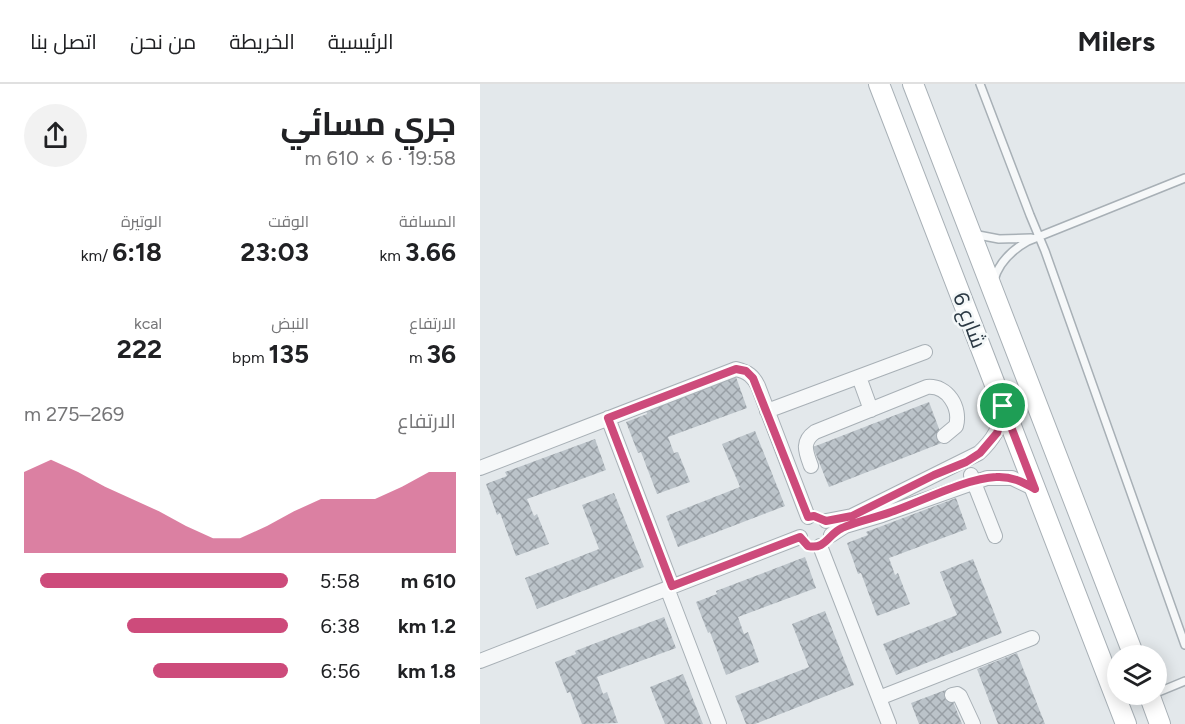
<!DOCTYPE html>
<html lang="ar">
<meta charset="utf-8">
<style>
:root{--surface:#fff;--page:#f2f2f2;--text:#202124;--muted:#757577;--line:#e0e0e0;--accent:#cd4b7b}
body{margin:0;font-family:Figtree,Cairo,sans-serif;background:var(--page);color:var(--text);direction:rtl;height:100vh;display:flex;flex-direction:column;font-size:22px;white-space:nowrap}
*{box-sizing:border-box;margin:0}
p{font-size:20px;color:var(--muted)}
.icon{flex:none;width:33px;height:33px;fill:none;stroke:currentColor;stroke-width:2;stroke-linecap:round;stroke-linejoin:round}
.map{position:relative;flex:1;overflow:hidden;direction:ltr}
.drawer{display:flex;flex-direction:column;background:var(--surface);width:480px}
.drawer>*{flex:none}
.fabs{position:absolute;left:627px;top:561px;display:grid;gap:12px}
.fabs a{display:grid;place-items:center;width:60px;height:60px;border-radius:50%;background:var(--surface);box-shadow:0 3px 15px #0003;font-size:30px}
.pin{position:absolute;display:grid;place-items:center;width:51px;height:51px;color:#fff;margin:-26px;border:3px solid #fff;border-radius:50%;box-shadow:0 2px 6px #0007}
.round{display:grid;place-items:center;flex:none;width:63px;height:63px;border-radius:32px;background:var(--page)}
.head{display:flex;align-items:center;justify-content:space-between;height:102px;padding:0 24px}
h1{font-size:33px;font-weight:700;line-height:45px}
.figures{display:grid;grid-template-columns:repeat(3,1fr);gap:9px;height:102px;padding:6px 24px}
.figures div{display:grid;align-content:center}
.figures b{font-size:26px;font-weight:700}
.figures small{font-size:16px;font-weight:400}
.figures p{font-size:16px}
.chart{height:168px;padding:12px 24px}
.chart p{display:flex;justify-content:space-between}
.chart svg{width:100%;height:108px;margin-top:6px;fill:var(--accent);opacity:.7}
ul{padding:0 24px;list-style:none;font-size:20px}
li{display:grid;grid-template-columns:96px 72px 1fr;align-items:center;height:45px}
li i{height:15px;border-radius:8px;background:var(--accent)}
header{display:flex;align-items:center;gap:36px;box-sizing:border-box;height:84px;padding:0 30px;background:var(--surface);border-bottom:2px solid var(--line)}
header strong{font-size:28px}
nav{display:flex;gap:33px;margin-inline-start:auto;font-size:21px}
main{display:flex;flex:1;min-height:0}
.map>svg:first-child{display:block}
</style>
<header>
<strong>Milers</strong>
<nav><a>الرئيسية</a><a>الخريطة</a><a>من نحن</a><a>اتصل بنا</a></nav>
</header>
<main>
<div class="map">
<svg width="705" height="640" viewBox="0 0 705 640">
<defs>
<pattern id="building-cross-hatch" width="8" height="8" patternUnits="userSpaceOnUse" patternTransform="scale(1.5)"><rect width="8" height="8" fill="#bbc3c9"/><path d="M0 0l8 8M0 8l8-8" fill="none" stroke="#989fa5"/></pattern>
</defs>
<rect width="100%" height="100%" fill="#e3e8eb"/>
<path fill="url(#building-cross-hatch)" d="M256 293 267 324 188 353 194 369 198 368 210 398 177 410 161 368 158 369 146 338 167 330 166 326Z
M449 318 464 358 349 403 333 363Z
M275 347 305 422 198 463 186 432 260 403 242 360Z
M115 355 126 386 47 415 54 432 57 430 69 460 36 472 20 429 17 431 6 400 27 392 25 388Z
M134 409 164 483 57 525 45 494 119 465 102 421Z
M476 414 487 445 409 474 415 491 418 489 430 520 397 532 381 489 378 490 367 459 388 451 386 448Z
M325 473 336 504 258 533 264 550 268 548 279 578 246 591 230 548 228 549 216 518 237 510 236 507Z
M493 475 522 549 416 591 403 560 477 531 460 488Z
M345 527 374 601 275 640H266L255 612 329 583 312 540Z
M184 533 196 564 117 593 123 610 127 608 138 639 102 640 90 608 87 609 75 578 96 570 95 567Z
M537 569 565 640H518L497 585Z
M203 590 223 640H185L170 603Z
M468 605 482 640H439L431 619Z"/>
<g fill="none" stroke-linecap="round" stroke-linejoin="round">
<g stroke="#a8b0b6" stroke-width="10">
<path id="service" d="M500 0 550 131 565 167 705 561
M493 150 519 155 551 154
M514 196C519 178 532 166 548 157L705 94
M676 609 705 597"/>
</g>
<g stroke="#a8b0b6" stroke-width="16">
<path id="minor" d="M379 293 391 326
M287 327 445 268
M128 334 192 502
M331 382C326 368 321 358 335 348L447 303C468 301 481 324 476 342L464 352
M0 384 256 285C268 288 273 292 278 302L328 433
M491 391 515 452
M346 437 372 432 499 369C513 356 521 343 523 324
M351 451 365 442 402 431 507 394H532L555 405
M340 462 409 640
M187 504 239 640
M0 577 320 453
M472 611 477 610 480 612 493 640
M399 614 552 554"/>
</g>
<g stroke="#a8b0b6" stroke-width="22">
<path id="secondary" d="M399 0 646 640
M433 0 654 572
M669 610 680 640"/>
</g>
<use href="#service" stroke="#f6f8f9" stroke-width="7"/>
<use href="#minor" stroke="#f6f8f9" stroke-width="14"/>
<use href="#secondary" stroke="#fff" stroke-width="20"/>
</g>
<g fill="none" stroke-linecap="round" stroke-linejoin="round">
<g stroke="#fff" stroke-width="12">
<path id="route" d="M256 285 266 287 273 294 328 433 334 432 346 437 372 432 454 391 486 378 500 369 517 349 521 336 523 322 555 405C543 398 531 392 516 393 487 394 440 418 411 428 395 434 377 437 362 444 348 450 346 466 328 462L320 453 192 502 128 334Z"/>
</g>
<use href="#route" stroke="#cd4b7b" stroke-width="8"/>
</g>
<g text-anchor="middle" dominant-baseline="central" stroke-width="5" stroke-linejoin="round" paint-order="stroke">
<g font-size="21" fill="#2b3944" stroke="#f3f7f8">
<text transform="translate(490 236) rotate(69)">شارع 6</text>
</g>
</g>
</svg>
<div class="fabs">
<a><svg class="icon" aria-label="layers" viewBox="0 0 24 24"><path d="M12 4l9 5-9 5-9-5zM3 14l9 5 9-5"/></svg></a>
</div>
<div class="pin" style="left:523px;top:322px;background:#1e9e55"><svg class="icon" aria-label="arrive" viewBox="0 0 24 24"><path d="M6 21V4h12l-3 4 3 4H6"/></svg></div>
</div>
<section class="drawer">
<div class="head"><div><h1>جري مسائي</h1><p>19:58 · 6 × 610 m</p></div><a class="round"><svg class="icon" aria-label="share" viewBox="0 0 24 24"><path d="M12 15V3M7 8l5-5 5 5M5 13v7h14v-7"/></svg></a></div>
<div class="figures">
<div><p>المسافة</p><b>3.66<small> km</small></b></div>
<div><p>الوقت</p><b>23:03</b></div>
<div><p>الوتيرة</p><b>6:18<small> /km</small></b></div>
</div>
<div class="figures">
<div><p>الارتفاع</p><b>36<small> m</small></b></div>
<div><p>النبض</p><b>135<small> bpm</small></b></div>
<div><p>kcal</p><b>222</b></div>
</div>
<div class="chart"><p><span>الارتفاع</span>269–275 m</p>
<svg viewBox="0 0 160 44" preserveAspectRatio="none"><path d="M0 44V11L10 6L20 11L30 17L40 22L50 27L60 33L70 38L80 38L90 33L100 27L110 22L120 22L130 22L140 17L150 11L160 11V44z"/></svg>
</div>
<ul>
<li><b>610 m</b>5:58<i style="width:94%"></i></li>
<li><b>1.2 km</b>6:38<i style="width:61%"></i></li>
<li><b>1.8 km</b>6:56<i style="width:51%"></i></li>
</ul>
</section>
</main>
